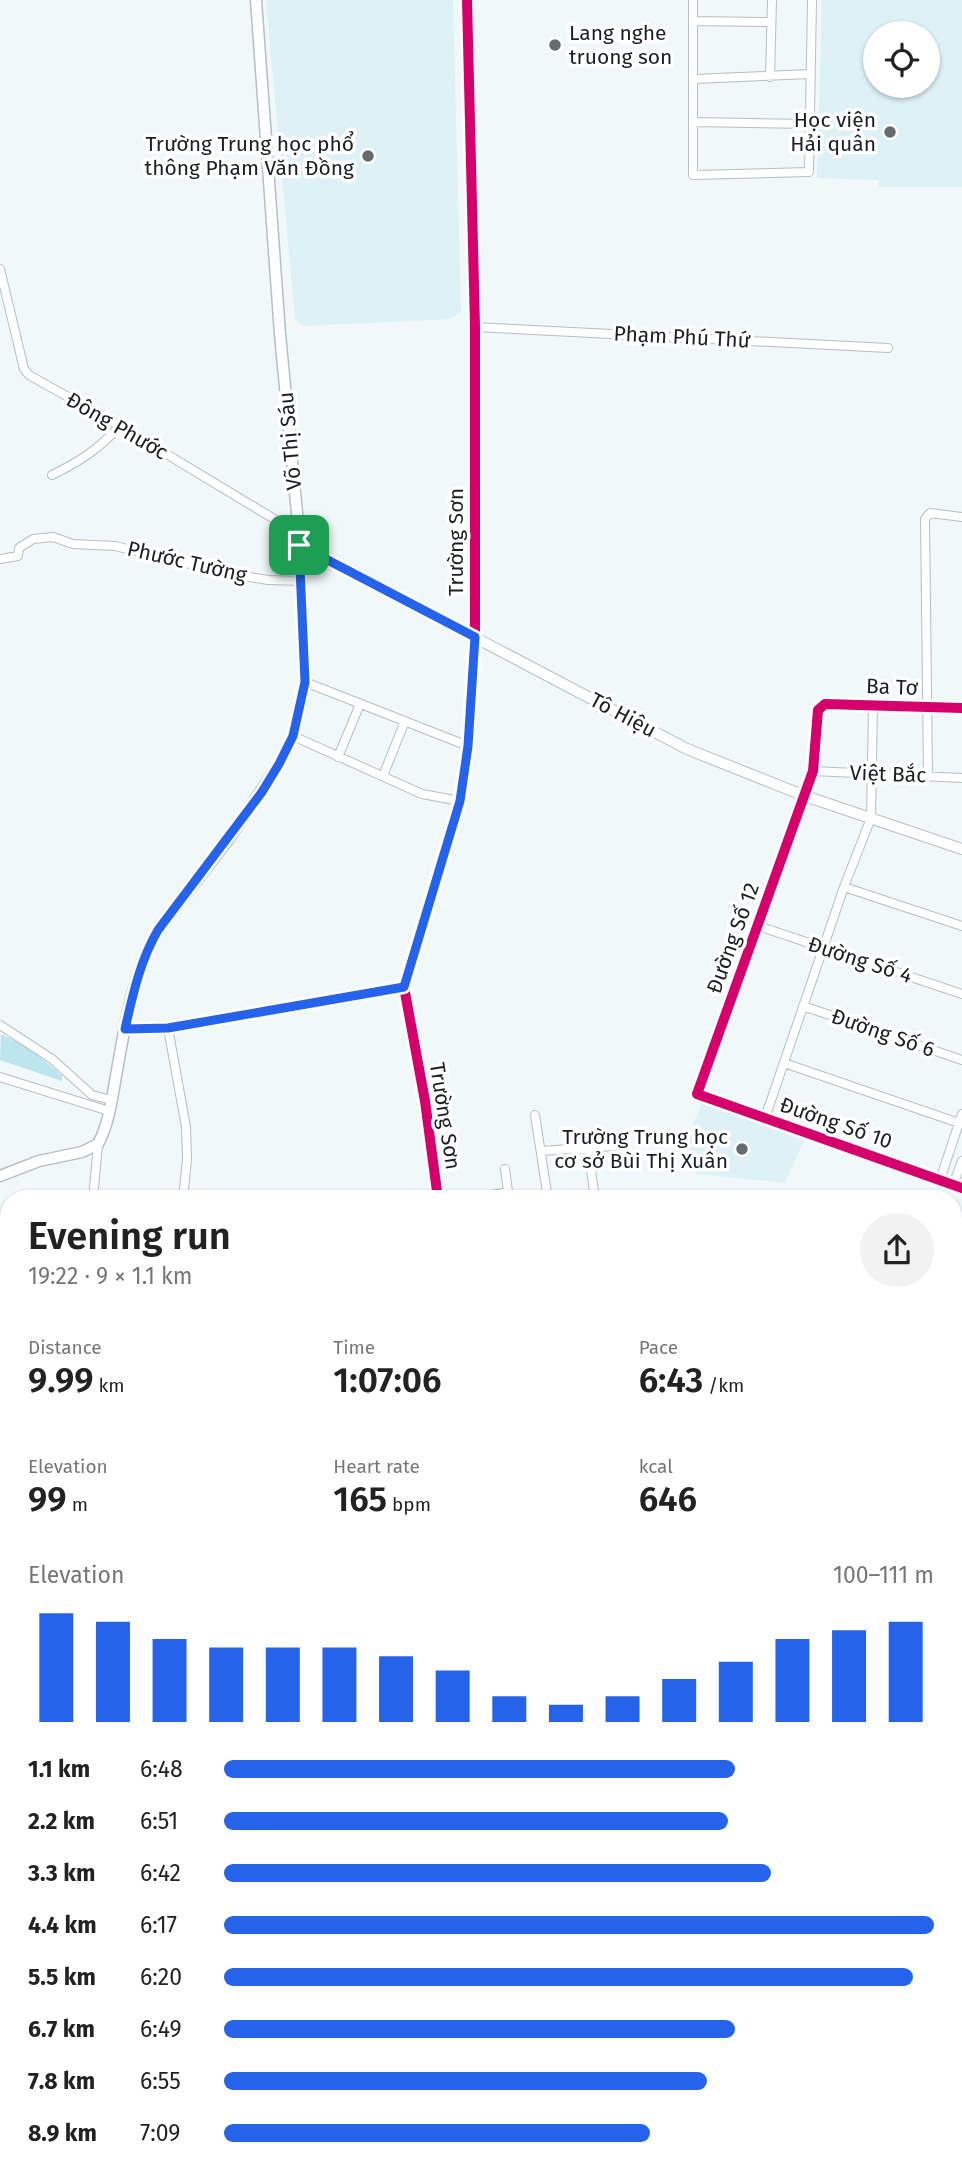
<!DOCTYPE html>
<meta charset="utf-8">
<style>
:root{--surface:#fff;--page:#f2f2f2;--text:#222;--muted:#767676;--accent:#2563eb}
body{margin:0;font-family:"Fira Sans",sans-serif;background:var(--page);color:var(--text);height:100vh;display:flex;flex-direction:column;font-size:26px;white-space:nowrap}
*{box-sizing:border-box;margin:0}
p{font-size:23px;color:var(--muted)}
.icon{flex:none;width:38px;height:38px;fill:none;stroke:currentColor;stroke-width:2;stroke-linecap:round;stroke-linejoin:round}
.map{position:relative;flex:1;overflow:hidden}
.details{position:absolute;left:0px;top:1190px;width:962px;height:989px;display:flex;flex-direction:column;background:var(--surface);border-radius:28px 28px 0 0;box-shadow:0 2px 5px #0004}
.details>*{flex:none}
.fabs{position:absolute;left:863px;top:21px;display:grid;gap:14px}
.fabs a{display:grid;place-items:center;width:77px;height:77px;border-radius:50%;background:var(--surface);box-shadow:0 2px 5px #0004;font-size:35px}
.pin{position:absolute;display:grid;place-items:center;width:60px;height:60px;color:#fff;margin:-30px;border-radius:14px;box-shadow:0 4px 10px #0006}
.round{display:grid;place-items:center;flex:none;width:74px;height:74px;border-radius:37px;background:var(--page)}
.overview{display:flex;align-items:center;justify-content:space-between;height:119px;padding:0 28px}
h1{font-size:38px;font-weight:600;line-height:52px}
.stats{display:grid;grid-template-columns:repeat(3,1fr);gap:10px;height:119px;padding:7px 28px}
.stats div{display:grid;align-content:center}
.stats b{font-size:35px;font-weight:600}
.stats small{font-size:19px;font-weight:400}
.stats p{font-size:19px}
.chart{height:196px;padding:14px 28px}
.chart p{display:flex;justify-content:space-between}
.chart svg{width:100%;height:126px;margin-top:7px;stroke:var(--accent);stroke-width:6}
ul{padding:0 28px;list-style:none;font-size:23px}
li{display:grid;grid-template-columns:112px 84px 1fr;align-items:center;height:52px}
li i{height:18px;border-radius:9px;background:var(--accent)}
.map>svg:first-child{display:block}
</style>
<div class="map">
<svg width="962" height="2178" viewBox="0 0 962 2178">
<rect width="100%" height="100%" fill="#f0f8fa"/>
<path fill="#ddf1f6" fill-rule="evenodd" d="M266 0H453L461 312 451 319 303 326 295 319Z
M822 0H962V187H879V180L817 178ZM875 33H928V86H875Z
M703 1100 805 1138 785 1183 698 1174 684 1167 680 1159Z"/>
<path fill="#bce5ee" d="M1 1034 27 1047 62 1075V1081L0 1060Z
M954 1239 962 1241V1970H954Z
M0 1469H9V1688L5 1685H0Z
M954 2071 962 2075V2178H841L837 2170H954Z"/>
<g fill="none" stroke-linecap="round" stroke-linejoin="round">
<g stroke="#b7bfc1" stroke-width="10">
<path id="minor" d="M693 0V175L809 172 812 0
M693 21 771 22
M770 77 772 0
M693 79 811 74
M694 122 811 124
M0 269 24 369 29 375 120 426 299 534
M475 327 888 348
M52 475C81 461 98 449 120 426
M0 559 18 556 19 548 33 539 53 537 73 544 115 546 231 574 268 580 301 581
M305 682 468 746
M962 708 825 704 818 710 813 771 697 1094 962 1188
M293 736 422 794 460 801
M338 757 360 704
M813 771 962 778
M928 775 925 519 930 513 962 517
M383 776 405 721
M844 887 962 926
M758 926 962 994
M803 1006 962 1060
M0 1025 52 1059 92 1095 111 1100
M125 1029 168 1028
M784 1063 962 1124
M0 1077 109 1111
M535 1115 548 1199
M765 1118 844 887 871 818 873 705
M588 1148 595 1199
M541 1151 614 1146
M505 1169 509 1199
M940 1180 962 1114
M953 1185 962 1161
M93 1199 98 1144
M183 1199 187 1159 186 1127 168 1028 404 987
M438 1199 425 1101 404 987 460 801 468 746 475 637V327L467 0
M471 1199 508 1192
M0 1347 9 1353
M394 2170 396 2178
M586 2170 589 2178
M301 2173 334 2170
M564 2178 570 2170"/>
</g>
<g stroke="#b7bfc1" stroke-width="12">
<path id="tertiary" d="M299 545 687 749 805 796 962 849"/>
</g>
<g stroke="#b7bfc1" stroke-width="13">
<path id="secondary" d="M0 1176 39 1161 82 1152 98 1144C109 1124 112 1098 116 1076 125 1026 132 974 158 930L228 840 279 764 293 736 305 682 299 534 280 334 256 0
M0 2138 9 2142
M31 2170 35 2178"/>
</g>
<use href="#minor" stroke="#fdfefe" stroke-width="8"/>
<use href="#tertiary" stroke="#fdfefe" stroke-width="10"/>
<use href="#secondary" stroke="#fdfefe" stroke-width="10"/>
<g stroke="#fff" stroke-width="15">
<path id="cycleway" d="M962 708 825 704 818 710 813 771 697 1094 962 1188
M438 1199 425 1101 404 987 460 801 468 746 475 637V327L467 0"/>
</g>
<use href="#cycleway" stroke="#d6006c" stroke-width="10"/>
</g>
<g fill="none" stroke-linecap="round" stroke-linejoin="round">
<g stroke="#fff" stroke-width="14">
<path id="route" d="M299 545 475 637 468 746 460 801 404 987 168 1028 125 1029C133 994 140 961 158 930L262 792 279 764 293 736 305 682Z"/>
</g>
<use href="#route" stroke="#2563eb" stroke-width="9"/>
</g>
<g fill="#646c6e" stroke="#fff" stroke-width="2.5">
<circle cx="555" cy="45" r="7"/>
<circle cx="890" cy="132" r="7"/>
<circle cx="368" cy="156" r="7"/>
<circle cx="742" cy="1149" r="7"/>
</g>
<g text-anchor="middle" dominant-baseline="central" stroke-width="7" stroke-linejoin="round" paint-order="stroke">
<g font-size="21" fill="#182022" stroke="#fff" text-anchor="end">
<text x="569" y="33" text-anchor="start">Lang nghe<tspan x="569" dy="24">truong son</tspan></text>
<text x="876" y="120">Học viện<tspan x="876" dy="24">Hải quân</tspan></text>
<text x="354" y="144">Trường Trung học phổ<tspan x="354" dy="24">thông Phạm Văn Đồng</tspan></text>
<text x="728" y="1137">Trường Trung học<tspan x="728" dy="24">cơ sở Bùi Thị Xuân</tspan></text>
</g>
<g font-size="21" fill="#182022" stroke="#fff">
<text transform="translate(682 337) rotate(3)">Phạm Phú Thứ</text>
<text transform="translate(117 426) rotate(30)">Đông Phước</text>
<text transform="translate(290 441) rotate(-95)">Võ Thị Sáu</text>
<text transform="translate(456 542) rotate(-90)">Trường Sơn</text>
<text transform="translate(187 562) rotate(13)">Phước Tường</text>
<text transform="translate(892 687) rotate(2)">Ba Tơ</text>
<text transform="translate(623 715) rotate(28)">Tô Hiệu</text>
<text transform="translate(888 774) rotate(2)">Việt Bắc</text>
<text transform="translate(733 938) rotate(-70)">Đường Số 12</text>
<text transform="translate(860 960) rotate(18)">Đường Số 4</text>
<text transform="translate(883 1033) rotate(19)">Đường Số 6</text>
<text transform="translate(445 1116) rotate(81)">Trường Sơn</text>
<text transform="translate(836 1123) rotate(19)">Đường Số 10</text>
</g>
</g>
</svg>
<div class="fabs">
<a><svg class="icon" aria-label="locate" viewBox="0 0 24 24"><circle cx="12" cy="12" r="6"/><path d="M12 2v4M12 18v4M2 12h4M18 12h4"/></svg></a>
</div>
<div class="pin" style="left:299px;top:545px;background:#1e9e55"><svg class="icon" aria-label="arrive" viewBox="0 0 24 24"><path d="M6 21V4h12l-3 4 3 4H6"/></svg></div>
<section class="details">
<div class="overview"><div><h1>Evening run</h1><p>19:22 · 9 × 1.1 km</p></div><a class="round"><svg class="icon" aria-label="share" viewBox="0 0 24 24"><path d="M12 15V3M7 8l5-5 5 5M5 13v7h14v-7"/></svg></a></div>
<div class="stats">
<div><p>Distance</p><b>9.99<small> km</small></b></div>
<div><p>Time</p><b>1:07:06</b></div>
<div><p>Pace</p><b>6:43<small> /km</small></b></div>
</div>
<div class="stats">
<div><p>Elevation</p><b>99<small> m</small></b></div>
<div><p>Heart rate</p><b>165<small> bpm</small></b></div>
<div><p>kcal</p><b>646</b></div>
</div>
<div class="chart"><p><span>Elevation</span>100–111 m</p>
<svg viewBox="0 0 160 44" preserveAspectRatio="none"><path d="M5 44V6M15 44V9M25 44V15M35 44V18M45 44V18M55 44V18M65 44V21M75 44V26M85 44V35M95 44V38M105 44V35M115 44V29M125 44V23M135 44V15M145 44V12M155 44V9"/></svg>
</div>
<ul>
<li><b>1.1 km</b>6:48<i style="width:72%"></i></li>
<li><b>2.2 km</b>6:51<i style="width:71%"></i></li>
<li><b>3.3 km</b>6:42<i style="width:77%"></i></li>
<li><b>4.4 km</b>6:17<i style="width:100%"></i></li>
<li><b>5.5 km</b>6:20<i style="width:97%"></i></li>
<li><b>6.7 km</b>6:49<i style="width:72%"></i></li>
<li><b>7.8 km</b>6:55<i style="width:68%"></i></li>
<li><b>8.9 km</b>7:09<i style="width:60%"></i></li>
</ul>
</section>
</div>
